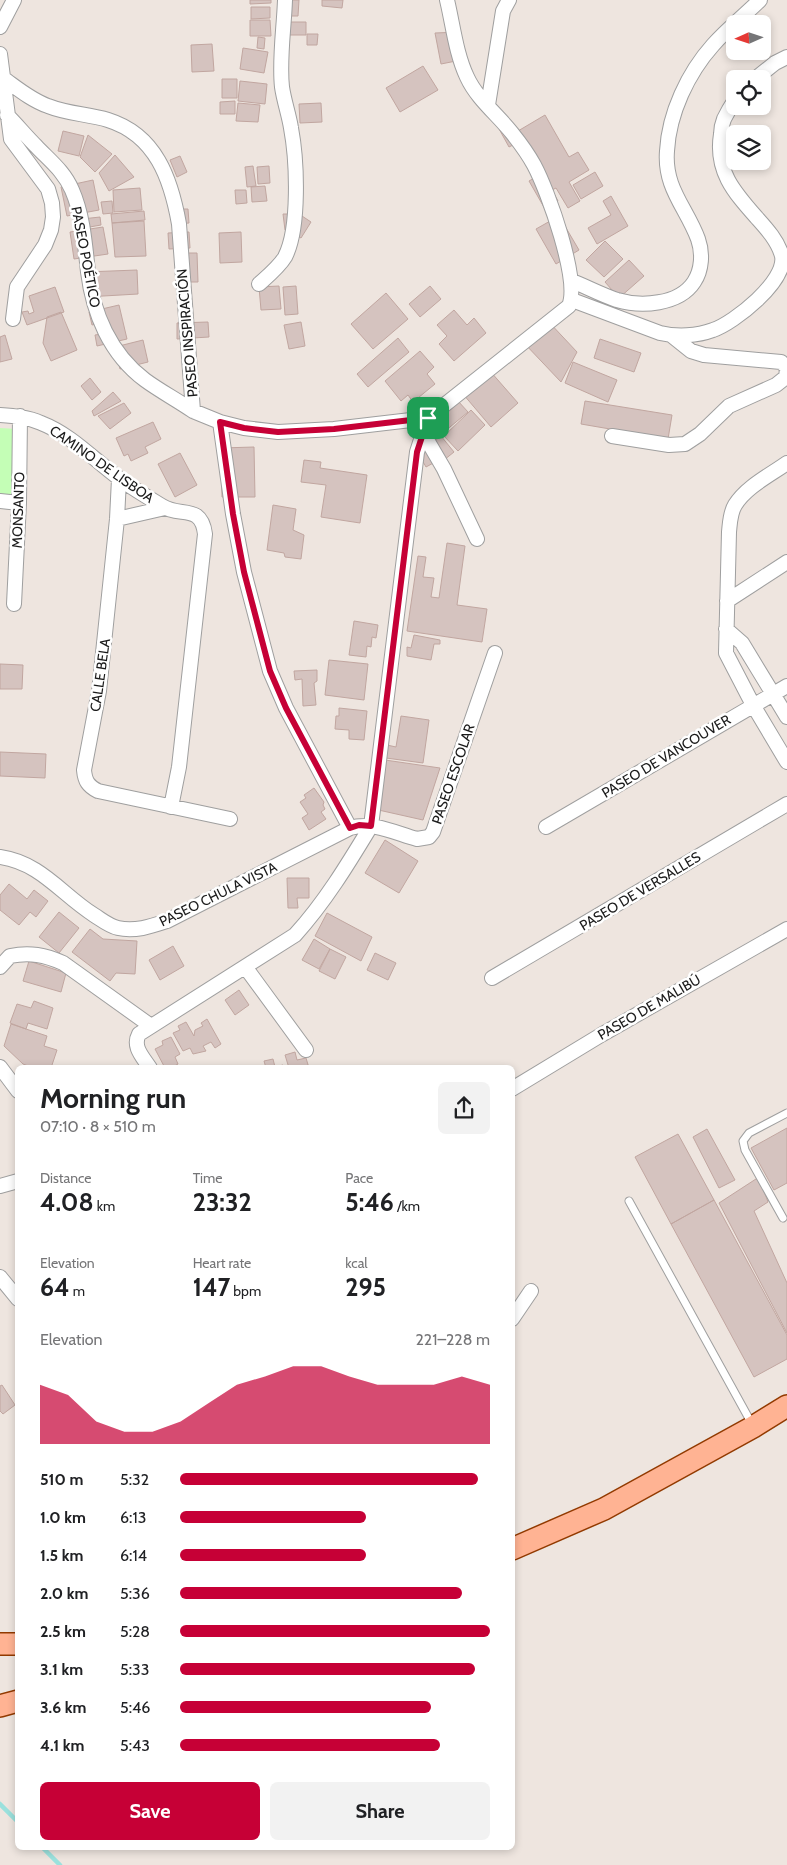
<!DOCTYPE html>
<meta charset="utf-8">
<style>
:root{--surface:#fff;--page:#f2f2f2;--text:#202124;--muted:#757577;--accent:#c60036}
body{margin:0;font-family:Cabin,sans-serif;background:var(--page);color:var(--text);height:100vh;display:flex;flex-direction:column;font-size:19px;white-space:nowrap}
*{box-sizing:border-box;margin:0}
p{font-size:16px;color:var(--muted)}
.icon{flex:none;width:28px;height:28px;fill:none;stroke:currentColor;stroke-width:2;stroke-linecap:round;stroke-linejoin:round}
.map{position:relative;flex:1;overflow:hidden}
.sheet{position:absolute;left:15px;top:1065px;width:500px;height:785px;display:flex;flex-direction:column;background:var(--surface);border-radius:8px;box-shadow:0 2px 8px #0003}
.sheet>*{flex:none}
.needle{width:32px;rotate:267deg}
.controls{position:absolute;left:726px;top:15px;display:grid;gap:10px}
.controls a{display:grid;place-items:center;width:45px;height:45px;border-radius:8px;background:var(--surface);box-shadow:0 2px 8px #0003;font-size:25px}
.pin{position:absolute;display:grid;place-items:center;width:42px;height:42px;color:#fff;margin:-21px;border-radius:10px;box-shadow:0 2px 8px #0006}
.round{display:grid;place-items:center;flex:none;width:52px;height:52px;border-radius:8px;background:var(--page)}
.overview{display:flex;align-items:center;justify-content:space-between;height:85px;padding:0 25px}
h1{font-size:28px;font-weight:700;line-height:38px}
.metrics{display:grid;grid-template-columns:repeat(3,1fr);gap:8px;height:85px;padding:5px 25px}
.metrics div{display:grid;align-content:center}
.metrics b{font-size:25px;font-weight:700}
.metrics small{font-size:14px;font-weight:400}
.metrics p{font-size:14px}
.chart{height:140px;padding:10px 25px}
.chart p{display:flex;justify-content:space-between}
.chart svg{width:100%;height:90px;margin-top:5px;fill:var(--accent);opacity:.7}
.button{display:flex;gap:10px;margin-top:auto;padding:10px 25px}
.button a{flex:1;height:58px;border-radius:8px;background:var(--accent);color:#fff;font-size:20px;font-weight:700;line-height:58px;text-align:center}
.button a+a{background:var(--page);color:var(--text)}
ul{padding:0 25px;list-style:none;font-size:16px}
li{display:grid;grid-template-columns:80px 60px 1fr;align-items:center;height:38px}
li i{height:12px;border-radius:6px;background:var(--accent)}
.map>svg:first-child{display:block}
</style>
<div class="map">
<svg width="787" height="1865" viewBox="0 0 787 1865">
<rect width="100%" height="100%" fill="#eee5df"/>
<path fill="#c4feb6" d="M0 428 17 429 16 499 0 498Z"/>
<g fill="none" stroke-linecap="round" stroke-linejoin="round">
<path stroke="#9be1dd" stroke-width="4.5" d="M0 1804 18 1822
M43 1848 60 1865"/>
</g>
<path fill="#d5c3bf" stroke="#c1a6a0" d="M250 0H271V3L250 4Z
M287 0H299L298 16H286Z
M322 0H343L342 8 322 6Z
M251 7H270V18L251 19Z
M250 20H270L271 36H250Z
M287 22H306V35H287Z
M460 32 456 61 441 64 435 33Z
M307 34H318L317 45H307Z
M258 37 265 38 264 49 257 48Z
M212 44 214 71 192 72 191 45Z
M243 48 268 52 264 73 240 69Z
M423 66 438 90 400 112 386 88Z
M222 79H237V98H222Z
M240 81 267 84 265 104 238 101Z
M235 101V114H220V102Z
M238 103 260 105 258 122 236 121Z
M321 103 322 122 300 123 299 104Z
M545 115 569 157 578 152 589 170 569 182 580 201 568 208 556 188 552 190 558 201 545 209 529 181 543 173 518 131Z
M498 127 521 141 509 147Z
M63 131 84 136 79 156 58 151Z
M88 135 112 154 95 172 80 157Z
M115 155 134 177 109 191 99 173Z
M180 156 187 172 177 177 170 160Z
M253 166 256 186 247 187 245 167Z
M269 166 270 183 258 184 257 167Z
M595 172 603 186 581 199 573 185Z
M93 180 99 210 67 216 61 187Z
M265 186 267 201 252 202 251 187Z
M140 188 142 210 114 212 113 190Z
M235 190H246L247 203 236 204Z
M611 196 628 226 597 244 588 228 611 215 603 201Z
M112 201 113 213 103 214 101 202Z
M178 209H188L189 223 179 224Z
M144 211 145 220 112 223 111 214Z
M283 214H293L294 229 285 230Z
M302 216 311 222 301 238 292 233Z
M559 216 579 250 556 264 536 229Z
M100 217 101 225 84 228 82 219Z
M144 221 146 256 115 257 112 223Z
M103 227 108 254 74 259 70 232Z
M189 232 190 248 169 249 168 233Z
M241 232 242 262 220 263 219 233Z
M605 241 623 259 604 277 586 260Z
M187 253H197L198 282H189Z
M629 260 644 276 619 298 605 282Z
M137 270 138 294 86 297 85 272Z
M279 286 281 309 261 310 259 287Z
M296 286 298 314 285 315 283 287Z
M430 286 441 299 420 317 409 304Z
M55 287 64 312 27 325 22 312 28 311 29 314 34 312 29 296Z
M386 293 408 319 373 349 351 324Z
M119 305 127 339 97 346 95 335 102 334 100 323 92 325 89 312Z
M454 310 467 325 474 318 486 333 454 361 439 344 447 336 437 325Z
M61 312 77 350 51 361 43 343 47 317Z
M547 320 577 352 561 382 524 343Z
M208 322 209 337 177 339V323Z
M301 322 305 346 289 349 284 325Z
M5 335 12 359 0 362V337Z
M398 338 409 352 368 387 357 374Z
M600 339 641 353 634 372 594 358Z
M143 340 148 362 120 369 115 347Z
M420 351 434 367 427 374 435 384 413 402 408 395 401 401 385 381Z
M573 362 617 380 608 402 565 383Z
M490 371 518 403 491 427 463 394Z
M90 378 101 392 92 400 81 386Z
M113 392 121 401 94 416 92 411Z
M458 401 468 412 444 432 435 421Z
M585 401 672 415 668 439 581 424Z
M124 403 131 413 110 429 98 416Z
M471 410 485 425 458 451 444 436Z
M153 422 161 439 145 447 148 453 131 461 128 454 124 456 116 438Z
M441 436 454 452 444 460 431 444Z
M429 446 437 461 426 467 418 453Z
M254 447 255 497H222L221 448Z
M180 453 197 485 175 497 158 464Z
M304 460 321 462 320 468 367 475 360 523 321 517 326 485 301 482Z
M273 505 296 509 293 530 304 535 301 559 285 557 284 553 267 550Z
M447 543 465 546 457 605 487 609 482 642 407 631 418 556 426 557 423 577 434 578 431 597 439 598Z
M354 621 378 625 376 638 372 637 371 647 367 646 366 657 349 655Z
M414 635 440 640V644H434L431 660 407 656V647L411 648Z
M329 660 368 664 364 700 325 695Z
M0 664 23 665 22 689H0Z
M317 670V681L314 683 316 705 303 706 302 679 295 680 294 671Z
M339 708 367 711 364 740 349 739V730L335 729 336 716H339Z
M401 716 429 720 423 763 386 758 387 745 396 747Z
M0 752 46 754 45 778 0 776Z
M385 760 440 768 423 820 374 809Z
M314 788 324 802 323 805 325 809 321 812 326 819 309 830 302 818 308 814 300 802 306 798 304 795Z
M385 840 418 861 399 893 365 873Z
M287 878H309V898H297L298 908H288Z
M9 884 27 899 34 890 48 901 36 917 30 912 19 925 0 910V895Z
M59 912 79 928 59 953 39 937Z
M327 913 372 937 361 961 315 936Z
M90 929 103 939 137 941 135 974 116 973 110 981 72 952Z
M314 939 330 949 319 969 302 960Z
M173 946 184 966 160 980 149 960Z
M330 949 346 957 335 979 319 971Z
M375 953 396 963 388 980 367 970Z
M29 961 66 973 61 992 23 981Z
M239 990 249 1005 235 1015 225 1000Z
M34 1001 53 1008 47 1029 28 1023 26 1029 10 1023 17 1004 31 1008Z
M207 1019 221 1044 215 1048 211 1042 203 1046 206 1051 193 1054 190 1048 183 1051 173 1033 180 1030 178 1026 186 1022 194 1036 195 1030 203 1026 201 1023Z
M11 1024 47 1036 44 1046 57 1050 51 1068H33L23 1064 4 1046Z
M171 1037 180 1054 175 1057 178 1064 171 1068H165L155 1049 163 1045 162 1041Z
M295 1052 297 1060 306 1058 309 1068H289L285 1055Z
M273 1059 275 1067 283 1065 284 1068H266L264 1061Z
M787 1128V1183L774 1190 751 1148Z
M707 1129 735 1180 719 1188 693 1137Z
M678 1134 714 1200 671 1224 635 1157Z
M759 1177 768 1202 754 1211 787 1283V1333L719 1203Z
M714 1200 787 1335V1359L754 1377 671 1224Z
M2 1385 15 1405 3 1414 0 1411V1386Z"/>
<g fill="none" stroke-linecap="round" stroke-linejoin="round">
<g stroke="#9f9f9f" stroke-width="9">
<path id="lane" d="M629 1201 752 1424
M783 1218 745 1150 743 1141 749 1133 787 1113"/>
</g>
<g stroke="#9f9f9f" stroke-width="16">
<path id="street" d="M0 27 14 0
M0 54 11 139 48 189 52 203 53 217 51 230 45 245 17 287 13 319
M3 78C17 88 31 100 48 106 68 114 88 114 108 120 156 135 171 179 179 224L193 411 220 422 233 514 244 572 270 671 286 708 350 828
M755 79 775 63 787 57
M488 105 503 11 509 0
M7 115C17 125 26 136 36 146 49 160 64 171 72 190 83 215 85 244 88 272 93 313 110 354 145 380 160 391 177 400 193 411
M572 281C587 287 602 295 617 300 641 307 679 305 694 282 702 270 703 253 698 239 686 207 664 188 667 151 669 113 688 73 713 45 727 29 745 15 760 0
M259 284C268 276 279 267 285 257 300 228 297 160 291 128 289 115 284 101 282 87 279 60 284 28 285 0
M572 300 660 333C677 337 697 336 713 330 734 323 787 281 782 256 778 241 766 228 757 218 734 192 715 171 721 134 721 129 722 124 724 119 727 113 731 106 735 100
M671 335 691 351 704 355 781 362 787 367
M0 415C14 416 28 417 41 423 72 435 94 460 120 479 133 489 148 497 162 506 180 518 201 503 205 534L179 767 171 807
M220 422 244 428 278 432 334 429 428 418 569 306C580 280 548 191 534 165 528 154 520 143 512 133 498 115 477 99 467 77 456 54 453 25 447 0
M423 433 444 469 477 539
M612 436 669 445 685 444 700 434 729 406 776 385 786 377 787 369
M787 463C770 475 746 487 735 505 730 513 730 523 729 532L726 653 753 705 787 762
M119 479 117 519 99 691 84 770C85 781 88 786 98 791L230 819
M0 501 19 503
M117 519 165 508
M727 601 787 562
M14 604 19 503 20 416
M726 629 742 643 787 717
M546 827 787 686
M0 857C41 863 61 894 94 915 102 920 109 926 118 928 135 932 152 926 167 921L350 828C372 821 395 833 417 839L429 837 433 832 495 653
M0 967 10 956C30 952 45 955 63 963L151 1026
M246 968 306 1050
M492 978 787 804
M0 1067 18 1091
M150 1068C143 1057 132 1047 139 1034L295 935C325 902 348 864 371 826L417 452 428 418
M512 1089 601 1035 787 929
M0 1186 18 1181
M0 1277 18 1299
M512 1319 531 1291"/>
</g>
<g stroke="#923a00" stroke-width="24">
<path id="primary" d="M512 1549 604 1509 753 1427 787 1406
M0 1644H18
M0 1706 18 1701"/>
</g>
<use href="#lane" stroke="#fff" stroke-width="7"/>
<use href="#street" stroke="#fff" stroke-width="14"/>
<use href="#primary" stroke="#ffb393" stroke-width="21"/>
</g>
<g fill="none" stroke-linecap="round" stroke-linejoin="round">
<g stroke="#fff" stroke-width="10">
<path id="route" d="M428 418 417 452 371 826 359 825 350 828 286 708 270 671 244 572 233 514 220 422 244 428 278 432 334 429Z"/>
</g>
<use href="#route" stroke="#c60036" stroke-width="6"/>
</g>
<g text-anchor="middle" dominant-baseline="central" stroke-width="5" stroke-linejoin="round" paint-order="stroke">
<g font-size="14" fill="#1b1b1b" stroke="#fff">
<text transform="translate(86 257) rotate(79)">PASEO POÉTICO</text>
<text transform="translate(187 333) rotate(-95)">PASEO INSPIRACIÓN</text>
<text transform="translate(102 464) rotate(35)">CAMINO DE LISBOA</text>
<text transform="translate(18 510) rotate(-88)">MONSANTO</text>
<text transform="translate(100 675) rotate(-82)">CALLE BELA</text>
<text transform="translate(666 756) rotate(-31)">PASEO DE VANCOUVER</text>
<text transform="translate(453 774) rotate(-71)">PASEO ESCOLAR</text>
<text transform="translate(640 891) rotate(-31)">PASEO DE VERSALLES</text>
<text transform="translate(218 894) rotate(-26)">PASEO CHULA VISTA</text>
<text transform="translate(649 1007) rotate(-30)">PASEO DE MALIBÚ</text>
</g>
</g>
</svg>
<div class="controls">
<a><svg class="needle" viewBox="-14 -14 28 28"><path d="M0-13l5 13h-10z" fill="#e53935"/><path d="M0 13l5-13h-10z" fill="#757577"/></svg></a>
<a><svg class="icon" aria-label="locate" viewBox="0 0 24 24"><circle cx="12" cy="12" r="6"/><path d="M12 2v4M12 18v4M2 12h4M18 12h4"/></svg></a>
<a><svg class="icon" aria-label="layers" viewBox="0 0 24 24"><path d="M12 4l9 5-9 5-9-5zM3 14l9 5 9-5"/></svg></a>
</div>
<div class="pin" style="left:428px;top:418px;background:#1e9e55"><svg class="icon" aria-label="arrive" viewBox="0 0 24 24"><path d="M6 21V4h12l-3 4 3 4H6"/></svg></div>
<section class="sheet">
<div class="overview"><div><h1>Morning run</h1><p>07:10 · 8 × 510 m</p></div><a class="round"><svg class="icon" aria-label="share" viewBox="0 0 24 24"><path d="M12 15V3M7 8l5-5 5 5M5 13v7h14v-7"/></svg></a></div>
<div class="metrics">
<div><p>Distance</p><b>4.08<small> km</small></b></div>
<div><p>Time</p><b>23:32</b></div>
<div><p>Pace</p><b>5:46<small> /km</small></b></div>
</div>
<div class="metrics">
<div><p>Elevation</p><b>64<small> m</small></b></div>
<div><p>Heart rate</p><b>147<small> bpm</small></b></div>
<div><p>kcal</p><b>295</b></div>
</div>
<div class="chart"><p><span>Elevation</span>221–228 m</p>
<svg viewBox="0 0 160 44" preserveAspectRatio="none"><path d="M0 44V15L10 20L20 33L30 38L40 38L50 33L60 24L70 15L80 11L90 6L100 6L110 11L120 15L130 15L140 15L150 11L160 15V44z"/></svg>
</div>
<ul>
<li><b>510 m</b>5:32<i style="width:96%"></i></li>
<li><b>1.0 km</b>6:13<i style="width:60%"></i></li>
<li><b>1.5 km</b>6:14<i style="width:60%"></i></li>
<li><b>2.0 km</b>5:36<i style="width:91%"></i></li>
<li><b>2.5 km</b>5:28<i style="width:100%"></i></li>
<li><b>3.1 km</b>5:33<i style="width:95%"></i></li>
<li><b>3.6 km</b>5:46<i style="width:81%"></i></li>
<li><b>4.1 km</b>5:43<i style="width:84%"></i></li>
</ul>
<div class="button"><a>Save</a><a>Share</a></div>
</section>
</div>
